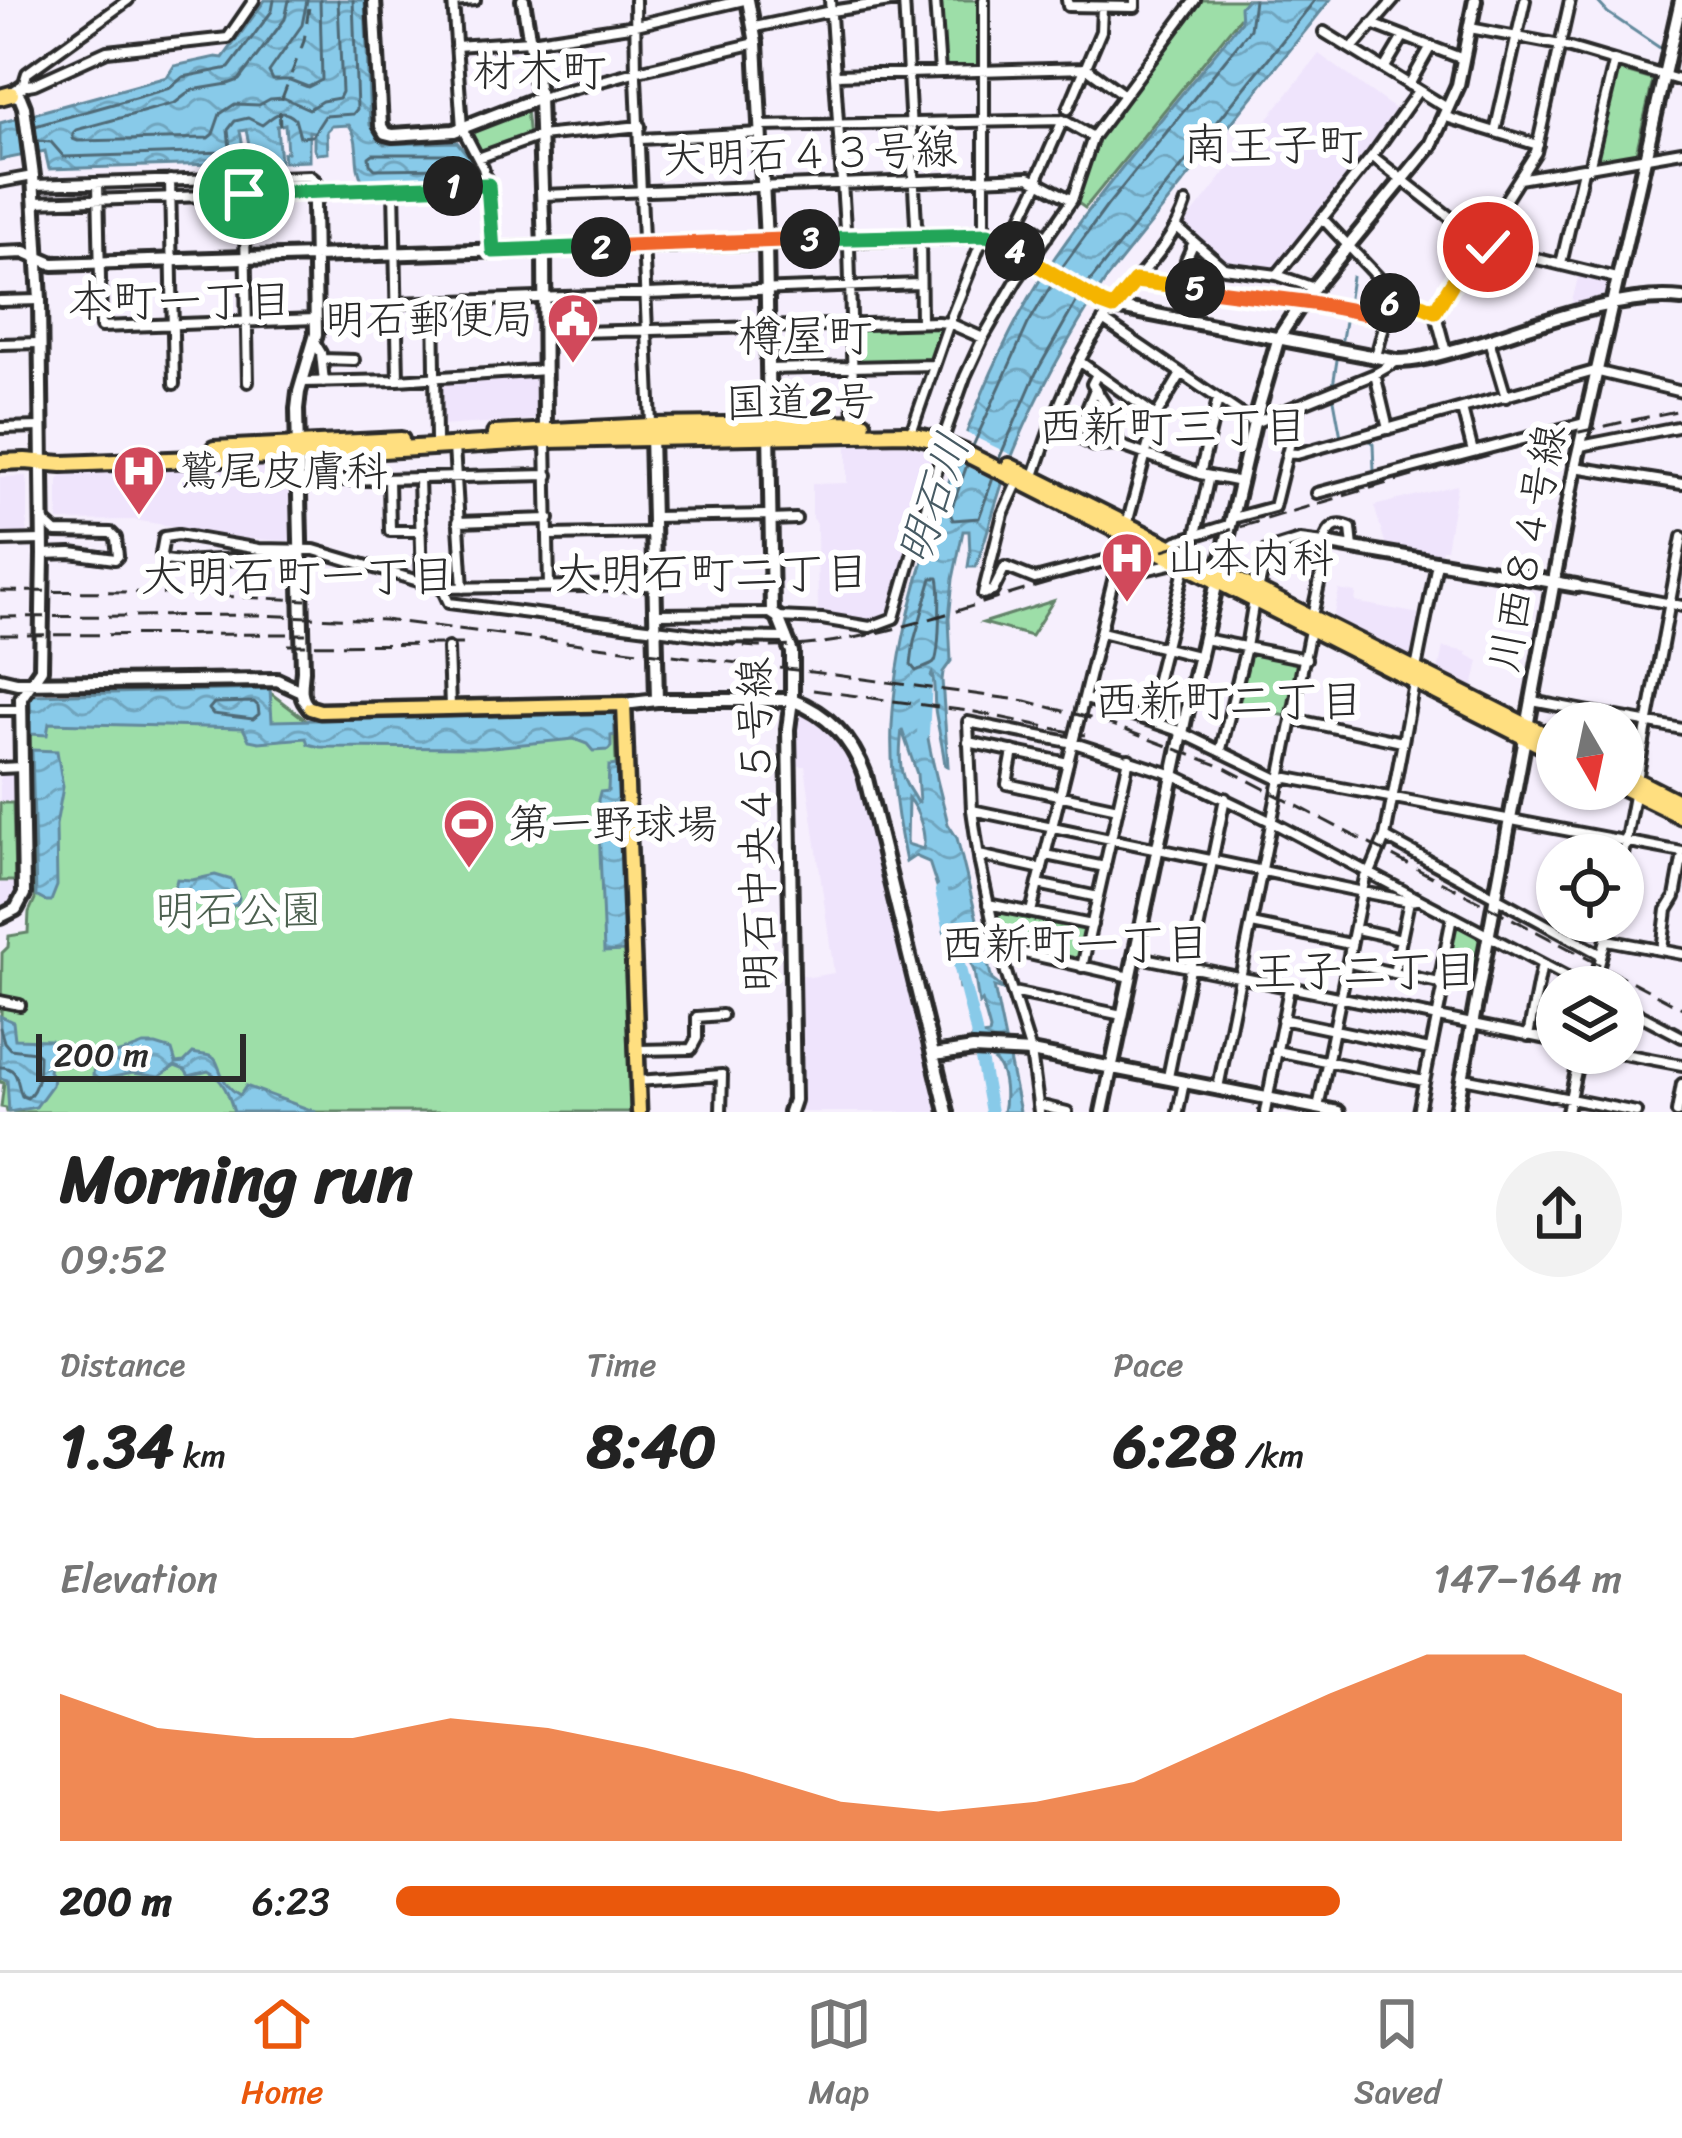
<!DOCTYPE html>
<meta charset="utf-8">
<style>
:root{--surface:#fff;--page:#f2f2f2;--text:#222;--muted:#767676;--line:#e0e0e0;--accent:#ea580c}
body{margin:0;font-family:Sriracha,"Klee One",sans-serif;background:var(--page);color:var(--text);height:100vh;display:flex;flex-direction:column;font-size:45px;white-space:nowrap}
*{box-sizing:border-box;margin:0}
p{font-size:39px;color:var(--muted)}
.icon{flex:none;width:66px;height:66px;fill:none;stroke:currentColor;stroke-width:2;stroke-linecap:round;stroke-linejoin:round}
.map{position:relative;height:1112px;overflow:hidden}
.details{display:flex;flex-direction:column;background:var(--surface);flex:1}
.details>*{flex:none}
.needle{width:78px;rotate:171deg}
.buttons{position:absolute;left:1536px;top:702px;display:grid;gap:24px}
.buttons a{display:grid;place-items:center;width:108px;height:108px;border-radius:50%;background:var(--surface);box-shadow:0 3px 9px #0004;font-size:60px}
.scale{position:absolute;left:36px;bottom:30px;width:210px;box-sizing:border-box;padding-left:12px;border:6px solid #2b2b2b;border-top:0;font-size:33px;line-height:42px;white-space:nowrap;color:#2b2b2b;-webkit-text-stroke:9px #fff;paint-order:stroke}
.pin{position:absolute;display:grid;place-items:center;width:102px;height:102px;color:#fff;margin:-51px;border:6px solid #fff;border-radius:50%;box-shadow:0 3px 12px #0007}
.km{position:absolute;width:60px;height:60px;margin:-30px;border-radius:50%;background:#222;color:#fff;font-size:33px;line-height:60px;text-align:center}
.round{display:grid;place-items:center;flex:none;width:126px;height:126px;border-radius:63px;background:var(--page)}
.headline{display:flex;align-items:center;justify-content:space-between;height:204px;padding:0 60px}
h1{font-size:66px;font-weight:700;line-height:90px}
.metrics{display:grid;grid-template-columns:repeat(3,1fr);gap:18px;height:204px;padding:12px 60px}
.metrics div{display:grid;align-content:center}
.metrics b{font-size:60px;font-weight:700}
.metrics small{font-size:33px;font-weight:400}
.metrics p{font-size:33px}
.chart{height:336px;padding:24px 60px}
.chart p{display:flex;justify-content:space-between}
.chart svg{width:100%;height:216px;margin-top:12px;fill:var(--accent);opacity:.7}
ul{padding:0 60px;list-style:none;font-size:39px}
li{display:grid;grid-template-columns:192px 144px 1fr;align-items:center;height:90px}
li i{height:30px;border-radius:15px;background:var(--accent)}
.dock{display:flex;justify-content:space-around;align-items:center;height:168px;border-top:3px solid var(--line);background:var(--surface);font-size:33px;color:var(--muted)}
.dock a{display:grid;justify-items:center;gap:6px}
.dock .current{color:var(--accent)}
.map>svg:first-child{display:block}
</style>
<div class="map">
<svg width="1682" height="1112" viewBox="0 0 1682 1112">
<defs>
<pattern id="water-waves" width="16" height="10" patternUnits="userSpaceOnUse" patternTransform="scale(3)"><rect width="16" height="10" fill="#88cae9"/><path d="M0 5q4-4 8 0t8 0" fill="none" stroke="#6fa4bd"/></pattern>
</defs>
<rect width="100%" height="100%" fill="#f6effd"/>
<filter id="ink" filterUnits="userSpaceOnUse"><feTurbulence type="fractalNoise" baseFrequency=".00833" numOctaves="2"/><feDisplacementMap in="SourceGraphic" scale="24" xChannelSelector="R" yChannelSelector="G"/><feConvolveMatrix kernelMatrix="1 2 1 2 8 2 1 2 1" color-interpolation-filters="sRGB"/></filter>
<g filter="url(#ink)">
<path fill="#efe4fc" d="M1319 54 1399 112 1370 153 1275 268 1227 264 1183 226Z
M1579 273 1609 280 1607 291 1601 297 1571 306Z
M535 376V417L533 420 440 426 441 381Z
M847 443H900L937 454 890 615 869 625 818 617 817 524 812 517V484L847 483Z
M285 467 290 471 291 541 248 539 134 520 58 521V480L64 473Z
M27 476V537L0 538V477Z
M1457 485 1446 549H1442L1440 557 1397 548 1396 551 1387 549 1374 506Z
M1339 590 1356 593 1355 602 1420 614 1412 658 1333 618Z
M1443 647 1467 652V655L1479 661 1473 688 1438 671Z
M803 713H809L842 742 853 758 941 1112H797L798 973 810 977 834 973 805 766H794V721Z
M0 771H14L16 786 17 895 10 904H0Z"/>
<path fill="#9ddea8" stroke="#64846a" stroke-width="3" d="M938 0H978L979 64 976 67 942 66Z
M1199 0H1254L1085 208 1075 201 1096 138Z
M1618 70 1653 80 1635 157 1595 164 1593 160 1614 72Z
M526 109 529 138 481 154 472 139 470 130Z
M921 327 940 328 931 362 857 364V332L861 329Z
M1053 601 1031 636 983 623Z
M1251 653 1301 662 1287 716 1235 706 1248 655Z
M269 692 307 721 614 715 631 1112H7L6 1108 1 1107 4 1083 0 1082 2 953 8 947 9 936 28 933 29 912 35 899 28 696Z
M0 803H13L15 881H0Z
M993 910 1085 927 1088 931 1080 961 1077 963 1001 945Z
M1454 924 1481 938 1471 991 1445 985 1443 982Z"/>
<path fill="url(#water-waves)" stroke="#638a9d" stroke-width="3" fill-rule="evenodd" d="M265 0H365L370 125 384 144 457 142 469 157 474 179 363 181C352 165 362 142 349 125L332 126 327 131 328 153 317 154 314 149V132L309 131V161L284 162 283 153 287 152 285 124 277 126 280 162 249 163 247 153 250 149 246 130 240 131 246 163 49 169 45 151 0 160V123L167 77 174 66 216 57 223 58Z
M1246 0H1330L1107 278C1071 333 1039 390 1014 451 999 488 989 529 976 567H968L970 554 969 531H963L953 579 949 619 951 661 943 672 942 680 948 766 945 765C943 747 939 732 936 715 933 701 936 688 932 674 912 706 940 786 948 824L957 838 992 980 1006 991 994 987 1020 1112H1003C1006 1098 1006 1075 996 1063 990 1056 978 1054 970 1049L972 1037 989 1035 990 1030 982 1001 979 1004 974 971 966 953 962 951V974L959 989 954 946 944 931 948 920 929 862 915 856 906 862C897 818 890 771 892 726 896 647 918 571 944 496 972 413 1005 330 1055 257 1112 175 1179 99 1241 21L1240 7ZM902 730 917 774 919 802 917 803C914 796 909 790 906 784 898 769 900 747 902 730ZM908 798C919 811 927 835 923 849L907 844Z
M270 689 272 721 614 713 615 735 611 736V747L608 750 593 751 587 744 574 739 483 748 320 747 308 744 306 738 259 742 249 740 243 728 49 723 47 735 30 734V697L32 695Z
M32 750 57 751 63 787 56 825 57 886 51 901H45L36 896Z
M617 765 625 951 604 952 598 800 600 792 608 791 609 766Z
M215 875 232 880 239 898 237 905 216 910 197 902 183 909 168 898 167 891 175 887 177 879 192 880Z
M0 1016 13 1022 15 1039 50 1040C55 1051 51 1060 49 1071L53 1077 52 1085 36 1107 9 1112 7 1080 0 1078Z
M143 1045H156L172 1050 176 1063 184 1062 193 1053C199 1055 206 1054 212 1057 221 1061 218 1084 240 1095L246 1086 316 1112H234C229 1096 224 1079 208 1071L189 1076 185 1070 175 1066 159 1077 133 1073 99 1080 93 1075 94 1063C109 1054 127 1052 143 1045Z"/>
<path fill="#f6effd" d="M1047 258 1103 294 1092 311 1036 276Z
M960 430 1018 458 1009 487 950 458Z"/>
<g fill="none" stroke-linecap="round" stroke-linejoin="round">
<path stroke="#506b77" stroke-width="3" d="M289 0 285 19 239 80 228 84 192 90 175 103 76 130 73 133V139L78 141 208 138 213 134 220 114 235 104 259 105 270 99 284 98 309 109 322 101 339 98 342 92 338 0
M307 0 302 25 269 72 273 80H290L308 87 322 80 320 0
M35 126 170 88 183 77 229 68 272 11 274 0
M37 141 51 142 64 157 225 152 230 148 228 130 235 121 248 118 262 125C273 117 281 106 295 119L300 137 312 136 325 116 353 114 357 109 353 0
M373 154H449L455 162 450 168 375 169 370 164 369 157Z
M1061 269 1107 206 1250 29 1254 0
M1087 285 1315 0
M973 446 1028 324 1052 284
M999 459 1036 373 1078 299
M967 465 950 513 953 520 979 518 993 478
M932 578H938C941 587 940 657 934 663 929 667 922 668 916 671L911 665 914 641Z
M254 702 258 706 259 714 253 719 213 714 209 709 214 703Z
M0 1028 4 1042 10 1049 35 1052 39 1055C39 1070 39 1088 27 1098L22 1096C16 1083 20 1067 0 1067"/>
<path stroke="#638a9d" stroke-width="3" d="M1596 0 1608 13 1660 48 1663 54
M1348 304 1352 277
M1342 339 1346 315
M1333 386 1337 360
M1333 394 1341 437
M1347 444 1368 439 1373 444 1374 471
M1397 549 1427 554
M1414 657 1427 582
M1405 706 1408 688"/>
<path stroke="#88cae9" stroke-width="12" d="M923 734 926 682
M941 891 951 935
M958 961 975 1027 991 1112"/>
<path stroke="#475b64" stroke-width="3" stroke-dasharray="15 12" stroke-linecap="butt" d="M280 126 279 106 304 41 310 0"/>
<g stroke="#2b2b2b" stroke-width="16">
<path id="street" d="M453 0 462 128 483 168 488 186 493 250
M635 0 636 77 651 424
M830 0 845 228 849 247 854 421
M904 0 916 224 920 235 921 321
M935 0 940 72
M1067 0 1068 6 1135 7V0
M453 2 475 0
M1372 24 1463 59
M755 27 831 11 903 0
M1470 28 1560 45 1682 81
M1324 32 1447 108
M456 46 530 41 636 25 744 0
M1352 48 1394 0
M1384 69 1403 37
M836 75 1087 68 1124 95
M1409 85 1431 46
M23 86 34 84 107 51 228 38 254 0
M23 86 27 73 128 0
M539 98 638 71 756 43
M1068 109 1101 31 1102 8
M1446 117 1538 145
M761 126 1063 120 1093 137
M1495 132 1525 0
M640 139 761 133
M1372 156 1488 247 1616 278
M478 158 540 136 640 126
M1589 168 1614 63
M244 178 248 382
M1037 179 1063 120
M1519 179 1682 151
M170 180 174 384
M1040 181 1021 219 1047 237
M0 182 33 176
M98 183 101 327 316 319
M34 185 310 176 316 181 318 190
M394 188 398 380
M543 195 1029 177 1072 200
M35 202 488 186
M1322 218 1393 293 1435 311
M1178 228 1224 268 1277 275 1314 288
M1561 264 1583 170
M1277 275 1372 156 1418 91
M1136 282 1312 303 1386 317
M1183 287 1186 260 1194 242
M0 301 40 300
M434 302 436 439
M397 303 919 284
M1103 320 1254 423 1375 374 1396 362
M545 333 937 322 949 323 983 338
M1489 340 1506 397
M315 343 321 353 324 382
M0 344 40 343
M1446 352 1435 311 1536 152 1570 0
M1376 356 1393 293
M322 359 354 360
M1079 361 1156 416
M768 369 934 365
M1097 374 1092 384 1109 410 1119 445
M1375 374 1388 429
M302 382 398 380 545 370
M1462 409 1473 452 1584 423
M1052 423 1094 446 1119 445 1200 474 1241 482
M913 427 949 323 984 235V0
M0 428 41 427
M944 436 965 377 983 338 1016 281 1072 200 1093 137 1195 0
M1076 436 1095 389
M546 440 549 586
M1581 446 1682 426
M454 447 463 588
M1287 453 1297 454 1595 371 1682 392
M1575 467 1682 484
M1200 474 1218 399
M1034 476C1051 424 1070 370 1101 324 1128 283 1171 251 1186 203
M419 478 422 582
M389 479 390 531H421
M300 481 548 475
M1018 481 1003 514 983 594 993 591 1005 567 1035 579 1119 557
M1317 493 1473 452
M653 517 769 515
M1233 518 1274 507 1299 406
M771 520 796 519
M458 522 549 519
M1127 524 1156 416 1181 374
M1196 534 1209 476
M550 535 653 533
M0 541 43 540
M1170 546 1177 541 1229 525
M302 550 289 556 182 562 164 560 161 554 164 537 178 535 259 549 314 550 442 588 654 585
M43 554 71 553 115 559 118 556 116 538 111 533 56 532 45 522
M1114 577 1170 564 1173 560
M1577 586 1682 606
M442 588 449 603 719 637 787 638
M1258 590 1268 550 1300 540 1324 543C1328 528 1336 521 1351 528L1353 548
M655 614 772 613
M1312 616 1328 543
M778 617 822 619 870 627 894 618 944 445
M1101 632 1201 657
M1204 639 1306 659
M448 648 450 707
M1416 669 1437 563
M1086 699 1176 730 1280 780 1288 778 1682 852
M1532 701 1682 729
M0 710H21
M1147 719 1185 566
M1293 719 1402 742
M968 742 1068 763
M1221 749 1246 647 1254 600
M1013 751 1007 784 1118 808
M0 768 23 767
M972 810 1368 893 1409 901 1417 900
M1385 837 1600 954
M979 855 1042 869
M1046 855 1105 867
M1623 855 1682 537
M1038 884 1098 897
M988 904 1092 925
M1031 912 1124 536
M1252 924 1350 944
M1361 930 1401 939
M1607 940 1682 954
M998 947 1130 977
M1662 950 1667 910 1675 897 1682 859
M1134 956 1557 1041
M1354 964 1439 983
M1082 967 1129 759
M1394 973 1409 901
M1593 987 1611 921
M1013 992 1122 1015
M0 1001 20 1005
M1623 1006 1682 1037
M1282 1019 1430 1050
M1528 1036 1542 964
M637 1050 691 1049 697 1038V1017L722 1015
M1276 1051 1424 1081
M1618 1053 1682 1065
M1168 1077 1225 798
M1463 1078 1636 1112
M637 1081 722 1075 721 1112
M1218 1088 1310 630
M1038 1105 1067 1112
M1318 1108 1365 877 1370 873 1385 837 1414 683
M1039 1112 1031 1052 998 947 980 864 972 810 968 722 1074 743 1174 775 1272 822 1586 987
M1178 1112 1184 1082
M1265 1112 1289 988
M1418 1112 1443 989 1439 983 1452 917
M1567 1112 1580 1053
M1677 1112 1682 1084"/>
</g>
<g stroke="#2b2b2b" stroke-width="20">
<path id="secondary" d="M374 0 381 126 385 133 393 135 454 131 539 98
M523 0 539 98 544 249 545 433
M748 0 756 43 766 241 772 613 778 617 792 652V700L788 729 794 1100 790 1112
M0 253 25 252 53 264 988 235 1104 305 1397 361C1420 361 1440 354 1462 348 1524 330 1619 291 1682 299
M651 433 657 700
M1324 543 1577 586
M0 679 17 683 277 680 301 691
M624 704 657 700H792C828 714 852 739 865 775L947 1112
M310 708C298 698 302 684 303 670L297 409 299 392 316 334 314 204 318 190
M0 917 16 909 24 894 21 698 41 669 43 554 40 300 33 176 24 107 20 97 11 94 23 86
M934 1055 973 1049 1031 1052 1338 1112
M1102 1112 1185 719 1254 423 1279 337 1302 302 1431 145 1458 85 1475 0
M1456 1112 1575 467 1681 0"/>
</g>
<g stroke="#2b2b2b" stroke-width="21">
<path id="primary" d="M310 708 320 711 624 704 639 1112"/>
</g>
<g stroke="#2b2b2b" stroke-width="22">
<path id="highway" d="M0 97 11 94
M495 434 651 426 863 423
M214 449 401 440
M0 462 25 461 62 464 300 455 546 440 906 433 931 439 965 453 1557 753
M1009 466 1557 741
M1623 774 1682 804
M1623 787 1682 816"/>
</g>
<use href="#street" stroke="#fff" stroke-width="8"/>
<use href="#secondary" stroke="#fff" stroke-width="10"/>
<use href="#primary" stroke="#ffdf80" stroke-width="12"/>
<use href="#highway" stroke="#ffdf80" stroke-width="14"/>
<path stroke="#2b2b2b" stroke-width="3" stroke-dasharray="18 9" stroke-linecap="butt" d="M0 591 128 592 306 600
M0 617 258 615 384 620 820 673 1026 701 1101 721 1223 767 1682 1008
M0 635 306 634
M717 643C732 645 748 647 763 647 863 648 961 607 1056 581 1264 523 1469 451 1682 410
M288 645 462 644
M813 690 975 712 1085 735"/>
</g>
</g>
<g fill="none" stroke-linecap="round" stroke-linejoin="round" filter="url(#ink)">
<g stroke="#fff" stroke-width="24">
<path id="split-1" d="M244 194 453 186"/>
</g>
<g stroke="#fff" stroke-width="24">
<path id="split-2" d="M453 186 488 185 493 251 601 247"/>
</g>
<g stroke="#fff" stroke-width="24">
<path id="split-3" d="M601 247 810 239"/>
</g>
<g stroke="#fff" stroke-width="24">
<path id="split-4" d="M810 239 988 235 1015 251"/>
</g>
<g stroke="#fff" stroke-width="24">
<path id="split-5" d="M1015 251 1102 304 1113 308 1135 281 1195 288"/>
</g>
<g stroke="#fff" stroke-width="24">
<path id="split-6" d="M1195 288 1312 303 1386 317 1390 303"/>
</g>
<g stroke="#fff" stroke-width="24">
<path id="split-7" d="M1390 303 1393 293 1435 311 1478 241 1488 247"/>
</g>
<use href="#split-1" stroke="#22a559" stroke-width="15"/>
<use href="#split-2" stroke="#22a559" stroke-width="15"/>
<use href="#split-3" stroke="#f0652b" stroke-width="15"/>
<use href="#split-4" stroke="#22a559" stroke-width="15"/>
<use href="#split-5" stroke="#f5b400" stroke-width="15"/>
<use href="#split-6" stroke="#f0652b" stroke-width="15"/>
<use href="#split-7" stroke="#f5b400" stroke-width="15"/>
</g>
<defs>
<g id="civic-pin" transform="scale(2.7)"><path d="M0 17L-7.5 6A9.5 9.5 0 1 1 7.5 6Z" fill="#d1495b" stroke="#fff"/><path d="M-.6-6.5H3V-4.5H.6V-3L4-1V1h2V6H-6V1h2V-1L-.6-3ZM-1.2 2.5V6h2.4V2.5Z" fill="#fff"/></g>
<g id="hospital-pin" transform="scale(2.7)"><path d="M0 17L-7.5 6A9.5 9.5 0 1 1 7.5 6Z" fill="#d1495b" stroke="#fff"/><path d="M-5-5h3v3.5h4V-5h3V5h-3V1.5h-4V5h-3Z" fill="#fff"/></g>
<g id="stadium-pin" transform="scale(2.7)"><path d="M0 17L-7.5 6A9.5 9.5 0 1 1 7.5 6Z" fill="#d1495b" stroke="#fff"/><path d="M0-5a6.5 5 0 1 0 0 10a6.5 5 0 1 0 0-10ZM-3.5-1.8h7v3.6h-7Z" fill="#fff"/></g>
</defs>
<g fill-rule="evenodd">
<use href="#civic-pin" x="573" y="319"/>
<use href="#hospital-pin" x="139" y="471"/>
<use href="#hospital-pin" x="1127" y="558"/>
<use href="#stadium-pin" x="469" y="824"/>
</g>
<g text-anchor="middle" dominant-baseline="central" stroke-width="12" stroke-linejoin="round" paint-order="stroke">
<g font-size="42" fill="#2b2b2b" stroke="#fff">
<text transform="translate(810 154) rotate(-2)">大明石４３号線</text>
<text transform="translate(800 402) rotate(-1)">国道2号</text>
<text transform="translate(1527 548) rotate(-79)">川西８４号線</text>
<text transform="translate(757 825) rotate(-91)">明石中央４５号線</text>
</g>
<g font-size="42" fill="#2b2b2b" stroke="#fff" text-anchor="start">
<text x="534" y="319" text-anchor="end">明石郵便局</text>
<text x="178" y="471">鷲尾皮膚科</text>
<text x="1166" y="558">山本内科</text>
<text x="508" y="824">第一野球場</text>
</g>
<g font-size="42" fill="#4d6150" stroke="#fff">
<text x="238" y="910">明石公園</text>
</g>
<g font-size="45" fill="#2b2b2b" stroke="#fff">
<text x="539" y="71">材木町</text>
<text x="1273" y="145">南王子町</text>
<text x="180" y="301">本町一丁目</text>
<text x="805" y="336">樽屋町</text>
<text x="1173" y="427">西新町三丁目</text>
<text x="712" y="573">大明石町二丁目</text>
<text x="298" y="576">大明石町一丁目</text>
<text x="1229" y="701">西新町二丁目</text>
<text x="1075" y="944">西新町一丁目</text>
<text x="1365" y="971">王子二丁目</text>
</g>
<g font-size="45" font-style="italic" fill="#475b64" stroke="#fff">
<text transform="translate(933 499) rotate(-71)">明石川</text>
</g>
</g>
</svg>
<div class="buttons">
<a><svg class="needle" viewBox="-14 -14 28 28"><path d="M0-13l5 13h-10z" fill="#e53935"/><path d="M0 13l5-13h-10z" fill="#767676"/></svg></a>
<a><svg class="icon" aria-label="locate" viewBox="0 0 24 24"><circle cx="12" cy="12" r="6"/><path d="M12 2v4M12 18v4M2 12h4M18 12h4"/></svg></a>
<a><svg class="icon" aria-label="layers" viewBox="0 0 24 24"><path d="M12 4l9 5-9 5-9-5zM3 14l9 5 9-5"/></svg></a>
</div>
<div class="scale">200 m</div>
<div class="pin" style="left:244px;top:194px;background:#1e9e55"><svg class="icon" aria-label="arrive" viewBox="0 0 24 24"><path d="M6 21V4h12l-3 4 3 4H6"/></svg></div>
<div class="pin" style="left:1488px;top:247px;background:#d93025"><svg class="icon" aria-label="check" viewBox="0 0 24 24"><path d="M5 12l5 5 9-10"/></svg></div>
<b class="km" style="left:453px;top:186px">1</b>
<b class="km" style="left:601px;top:247px">2</b>
<b class="km" style="left:810px;top:239px">3</b>
<b class="km" style="left:1015px;top:251px">4</b>
<b class="km" style="left:1195px;top:288px">5</b>
<b class="km" style="left:1390px;top:303px">6</b>
</div>
<section class="details">
<div class="headline"><div><h1>Morning run</h1><p>09:52</p></div><a class="round"><svg class="icon" aria-label="share" viewBox="0 0 24 24"><path d="M12 15V3M7 8l5-5 5 5M5 13v7h14v-7"/></svg></a></div>
<div class="metrics">
<div><p>Distance</p><b>1.34<small> km</small></b></div>
<div><p>Time</p><b>8:40</b></div>
<div><p>Pace</p><b>6:28<small> /km</small></b></div>
</div>
<div class="chart"><p><span>Elevation</span>147–164 m</p>
<svg viewBox="0 0 160 44" preserveAspectRatio="none"><path d="M0 44V14L10 21L20 23L30 23L40 19L50 21L60 25L70 30L80 36L90 38L100 36L110 32L120 23L130 14L140 6L150 6L160 14V44z"/></svg>
</div>
<ul>
<li><b>200 m</b>6:23<i style="width:77%"></i></li>
</ul>
</section>
<nav class="dock">
<a class="current"><svg class="icon" aria-label="home" viewBox="0 0 24 24"><path d="M3 11l9-7 9 7M6 9v11h12V9"/></svg>Home</a>
<a><svg class="icon" aria-label="map" viewBox="0 0 24 24"><path d="M3 6l6-2 6 2 6-2v14l-6 2-6-2-6 2zM9 4v14M15 6v14"/></svg>Map</a>
<a><svg class="icon" aria-label="saved" viewBox="0 0 24 24"><path d="M7 4h10v16l-5-4-5 4z"/></svg>Saved</a>
</nav>
